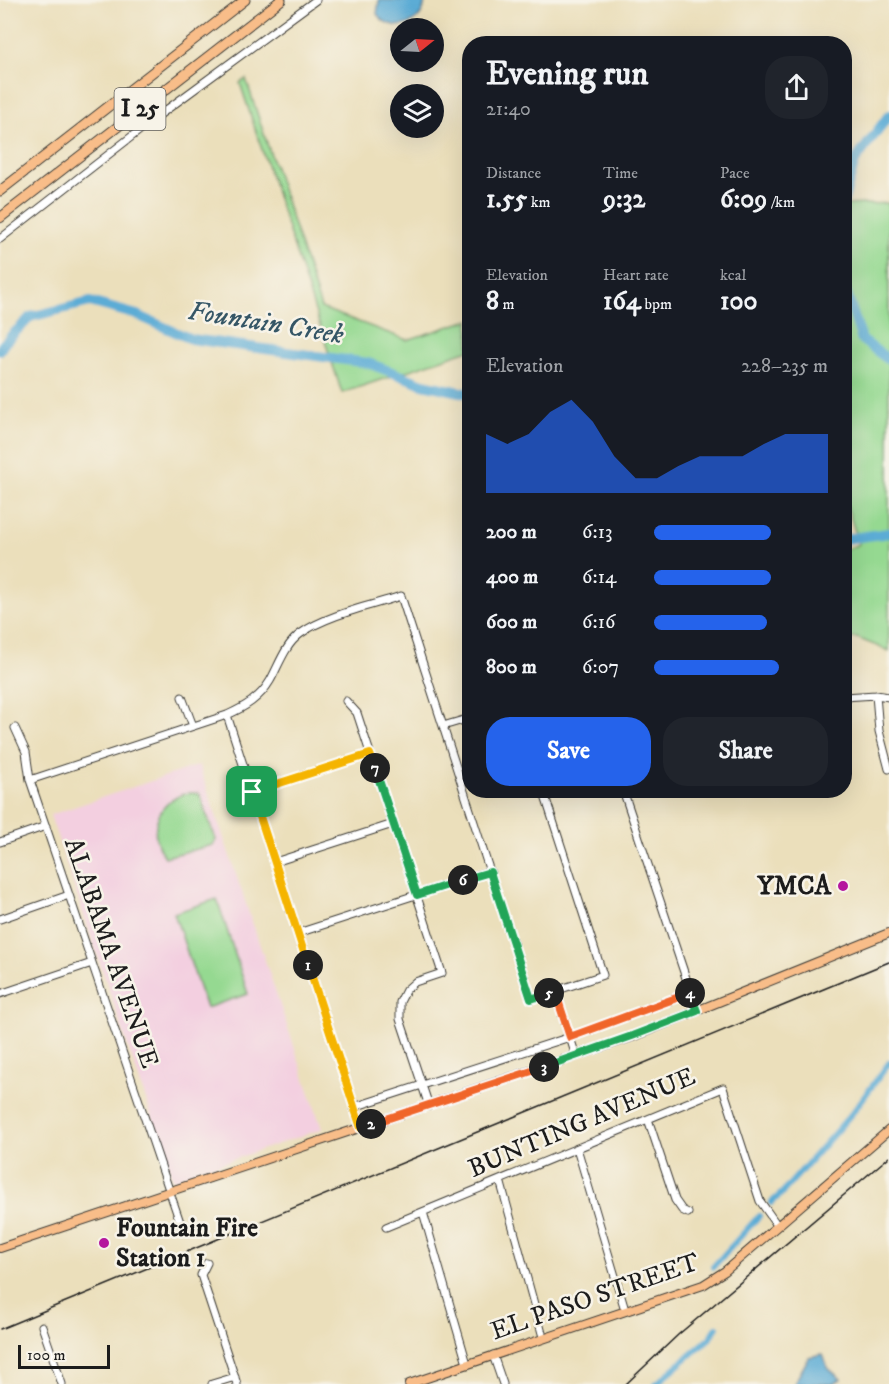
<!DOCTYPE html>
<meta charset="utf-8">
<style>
:root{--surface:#171b24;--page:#20242c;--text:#f1f3f6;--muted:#9ea1a6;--accent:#2563eb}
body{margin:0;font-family:"IM FELL DW Pica",serif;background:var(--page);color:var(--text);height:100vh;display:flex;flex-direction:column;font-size:22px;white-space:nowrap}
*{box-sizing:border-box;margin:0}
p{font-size:20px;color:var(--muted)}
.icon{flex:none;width:33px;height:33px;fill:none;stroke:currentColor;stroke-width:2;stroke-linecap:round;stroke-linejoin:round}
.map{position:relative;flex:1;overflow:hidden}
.panel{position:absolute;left:462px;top:36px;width:390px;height:762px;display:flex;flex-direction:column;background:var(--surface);border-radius:24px;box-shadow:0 6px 24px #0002}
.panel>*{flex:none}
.needle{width:39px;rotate:72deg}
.buttons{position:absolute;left:390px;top:18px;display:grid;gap:12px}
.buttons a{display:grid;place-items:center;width:54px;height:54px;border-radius:50%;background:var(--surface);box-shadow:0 6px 24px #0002;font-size:30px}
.scale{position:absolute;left:18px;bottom:15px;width:92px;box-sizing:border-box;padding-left:6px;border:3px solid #1c1c1c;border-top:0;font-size:16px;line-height:21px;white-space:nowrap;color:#1c1c1c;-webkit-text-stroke:4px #f7f3e8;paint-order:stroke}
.pin{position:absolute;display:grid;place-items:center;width:51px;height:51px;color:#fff;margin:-26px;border-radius:12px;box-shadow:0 3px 9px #0006}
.km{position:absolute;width:30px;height:30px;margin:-15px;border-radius:50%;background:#222;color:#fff;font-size:16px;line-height:30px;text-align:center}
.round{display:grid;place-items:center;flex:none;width:63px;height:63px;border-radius:24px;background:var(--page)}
.summary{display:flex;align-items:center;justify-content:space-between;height:102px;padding:0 24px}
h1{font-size:33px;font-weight:700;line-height:45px}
.figures{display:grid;grid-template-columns:repeat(3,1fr);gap:9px;height:102px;padding:6px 24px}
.figures div{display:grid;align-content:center}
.figures b{font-size:26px;font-weight:700}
.figures small{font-size:16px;font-weight:400}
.figures p{font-size:16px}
.chart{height:168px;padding:12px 24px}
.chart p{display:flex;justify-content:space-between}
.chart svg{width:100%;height:108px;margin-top:6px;fill:var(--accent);opacity:.7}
.cta{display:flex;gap:12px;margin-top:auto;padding:12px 24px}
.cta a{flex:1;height:69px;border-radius:24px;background:var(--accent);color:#fff;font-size:24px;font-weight:700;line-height:69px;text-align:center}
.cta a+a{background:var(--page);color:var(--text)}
ul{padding:0 24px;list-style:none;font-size:20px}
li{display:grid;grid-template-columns:96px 72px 1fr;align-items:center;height:45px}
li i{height:15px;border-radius:8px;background:var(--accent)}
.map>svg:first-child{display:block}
</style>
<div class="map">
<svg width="889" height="1384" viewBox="0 0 889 1384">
<rect width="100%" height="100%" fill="#f7f3e8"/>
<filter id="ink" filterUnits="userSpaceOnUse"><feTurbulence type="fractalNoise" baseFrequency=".0167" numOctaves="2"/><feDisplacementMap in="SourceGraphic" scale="12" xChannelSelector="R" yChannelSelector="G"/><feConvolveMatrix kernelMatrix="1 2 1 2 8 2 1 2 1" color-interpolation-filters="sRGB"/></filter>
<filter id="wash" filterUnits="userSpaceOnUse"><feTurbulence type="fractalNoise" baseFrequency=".008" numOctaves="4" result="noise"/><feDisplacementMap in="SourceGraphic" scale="24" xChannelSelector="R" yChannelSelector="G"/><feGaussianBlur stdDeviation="1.35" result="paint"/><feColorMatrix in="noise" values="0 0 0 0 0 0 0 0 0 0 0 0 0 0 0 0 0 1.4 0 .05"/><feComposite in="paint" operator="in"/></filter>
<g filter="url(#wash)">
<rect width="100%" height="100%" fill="#ebdfbb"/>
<path fill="#f3cfe0" d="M199 765 322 1129 173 1180 50 815Z"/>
<path fill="#95d991" stroke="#587a56" stroke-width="1.5" d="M246 79 321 308 407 340 469 320V350L342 393 240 83Z
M889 203V651L857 638H845V550L859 544 846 503 844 504V205Z
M189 793H199L216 840 213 845 165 857C145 833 158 798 189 793Z
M217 899 248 994 206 1008 174 913Z"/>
<path fill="#5bacd5" stroke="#3c6478" stroke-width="1.5" d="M379 0H425C424 26 392 35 377 14Z
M823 1354 827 1367 841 1379 833 1384H794L809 1357Z"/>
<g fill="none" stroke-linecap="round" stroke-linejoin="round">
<path stroke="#5bacd5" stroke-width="6" d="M771 1203 782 1193 853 1112 889 1063
M713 1267 759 1216
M656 1384 710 1338 717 1327"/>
<path stroke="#5bacd5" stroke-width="10" d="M844 199 855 161 889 115
M844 286 862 340 889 360
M0 350C7 336 21 329 30 317L90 302 137 315 191 339 368 363 423 384 470 394
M844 539 889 533"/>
</g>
</g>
<g filter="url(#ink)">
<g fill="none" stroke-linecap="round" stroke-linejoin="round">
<g stroke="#3b3934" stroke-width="9">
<path id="minor" d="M0 239 158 116 316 0
M876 695 879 731 889 769
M182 697 193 726
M844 697 876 695 889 697
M346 701 357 713 442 973 415 982 406 990 400 1002V1019L429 1106
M227 715 361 1128
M443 726 470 718
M15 728 26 752 30 780 182 1228
M30 780 227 715C245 707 260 698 270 681 279 665 285 645 300 634 326 615 370 606 401 596L531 999 603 975 543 790
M623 790 697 1011
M252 792 370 754
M0 842 46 826
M275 862 393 824
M0 919 69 895
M298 933 490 871
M555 991 576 1056
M0 994 92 963
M354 1107 570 1037 690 993
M648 1119 675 1200 682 1210 688 1213
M577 1148 625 1310
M500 1180 543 1337
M423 1212 467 1364
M386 1227 723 1088 760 1201 777 1225
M207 1263 201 1275 237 1384
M42 1326 62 1384
M493 1355 503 1384
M212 1384 235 1377"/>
</g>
<g stroke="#3b3934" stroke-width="10">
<path id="major" d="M0 1248 632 1037 889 933
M409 1384 703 1285 725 1271 889 1130"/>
</g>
<g stroke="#3b3934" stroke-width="11">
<path id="highway" d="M0 191 245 0
M0 218 281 0"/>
</g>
<use href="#minor" stroke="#fff" stroke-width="7"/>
<use href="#major" stroke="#f8bd89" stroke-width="8"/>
<use href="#highway" stroke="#f8bd89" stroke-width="9"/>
<path stroke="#1c1c1c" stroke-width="1.5" d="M0 1329 889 962
M626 1384 679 1334 889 1157"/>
</g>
</g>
<g fill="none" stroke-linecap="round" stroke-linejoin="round" filter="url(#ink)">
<g stroke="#fff" stroke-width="12">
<path id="split-1" d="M252 792 308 965"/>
</g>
<g stroke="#fff" stroke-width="12">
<path id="split-2" d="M308 965 361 1128 371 1124"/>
</g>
<g stroke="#fff" stroke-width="12">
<path id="split-3" d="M371 1124 544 1067"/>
</g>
<g stroke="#fff" stroke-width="12">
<path id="split-4" d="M544 1067 632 1036 697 1011 690 993"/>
</g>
<g stroke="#fff" stroke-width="12">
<path id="split-5" d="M549 993 555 991 570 1037 690 993"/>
</g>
<g stroke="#fff" stroke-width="12">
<path id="split-6" d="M463 880 490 872 531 999 549 993"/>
</g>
<g stroke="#fff" stroke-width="12">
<path id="split-7" d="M375 768 417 895 463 880"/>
</g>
<g stroke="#fff" stroke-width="12">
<path id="split-8" d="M252 792 370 754 375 768"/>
</g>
<use href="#split-1" stroke="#f5b400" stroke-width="8"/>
<use href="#split-2" stroke="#f5b400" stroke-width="8"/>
<use href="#split-3" stroke="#f0652b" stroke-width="8"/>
<use href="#split-4" stroke="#22a559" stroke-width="8"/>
<use href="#split-5" stroke="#f0652b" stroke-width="8"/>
<use href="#split-6" stroke="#22a559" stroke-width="8"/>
<use href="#split-7" stroke="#22a559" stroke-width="8"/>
<use href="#split-8" stroke="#f5b400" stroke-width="8"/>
</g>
<g fill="#b5179e" stroke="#f7f3e8" stroke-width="2">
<circle cx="843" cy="886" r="6"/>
<circle cx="104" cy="1243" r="6"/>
</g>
<g text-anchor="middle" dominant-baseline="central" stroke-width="5" stroke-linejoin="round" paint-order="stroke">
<rect fill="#f7f3e8" stroke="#5e5c59" stroke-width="1.5" x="114.5" y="88" width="51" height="42" rx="4.5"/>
<g font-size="24" font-weight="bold" fill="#1c1c1c">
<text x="140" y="109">I 25</text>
</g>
<g font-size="26" font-weight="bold" fill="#1c1c1c" stroke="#f7f3e8" text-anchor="end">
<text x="831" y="886">YMCA</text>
<text x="116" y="1228" text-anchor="start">Fountain Fire<tspan x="116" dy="30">Station 1</tspan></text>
</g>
<g font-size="26" fill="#1c1c1c" stroke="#f7f3e8">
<text transform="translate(111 953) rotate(71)">ALABAMA AVENUE</text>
<text transform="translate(582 1123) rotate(-23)">BUNTING AVENUE</text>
<text transform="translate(595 1297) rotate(-19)">EL PASO STREET</text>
</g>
<g font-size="27" font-style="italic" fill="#355666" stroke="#f7f3e8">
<text transform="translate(266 323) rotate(9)">Fountain Creek</text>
</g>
</g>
</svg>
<div class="buttons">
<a><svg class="needle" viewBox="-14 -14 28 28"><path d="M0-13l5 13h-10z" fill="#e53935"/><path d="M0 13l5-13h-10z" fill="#9ea1a6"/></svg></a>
<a><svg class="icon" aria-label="layers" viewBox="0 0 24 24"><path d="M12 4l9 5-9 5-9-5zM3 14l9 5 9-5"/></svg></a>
</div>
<div class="scale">100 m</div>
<div class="pin" style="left:252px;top:792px;background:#1e9e55"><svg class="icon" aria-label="arrive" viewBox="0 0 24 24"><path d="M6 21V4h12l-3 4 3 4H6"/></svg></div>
<b class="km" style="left:308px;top:965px">1</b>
<b class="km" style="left:371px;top:1124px">2</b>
<b class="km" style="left:544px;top:1067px">3</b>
<b class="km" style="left:690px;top:993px">4</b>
<b class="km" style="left:549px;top:993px">5</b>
<b class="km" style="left:463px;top:880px">6</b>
<b class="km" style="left:375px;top:768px">7</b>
<section class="panel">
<div class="summary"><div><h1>Evening run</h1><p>21:40</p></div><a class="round"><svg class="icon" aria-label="share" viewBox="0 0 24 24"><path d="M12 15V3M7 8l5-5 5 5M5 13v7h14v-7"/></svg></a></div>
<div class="figures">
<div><p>Distance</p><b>1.55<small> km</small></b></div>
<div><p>Time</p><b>9:32</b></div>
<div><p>Pace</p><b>6:09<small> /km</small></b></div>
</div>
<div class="figures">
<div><p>Elevation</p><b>8<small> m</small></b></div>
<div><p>Heart rate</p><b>164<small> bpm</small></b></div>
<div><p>kcal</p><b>100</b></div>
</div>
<div class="chart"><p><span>Elevation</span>228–235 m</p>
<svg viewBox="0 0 160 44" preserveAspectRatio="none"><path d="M0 44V20L10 24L20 20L30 11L40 6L50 15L60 29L70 38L80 38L90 33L100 29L110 29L120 29L130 24L140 20L150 20L160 20V44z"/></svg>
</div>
<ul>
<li><b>200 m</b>6:13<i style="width:67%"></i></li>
<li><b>400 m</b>6:14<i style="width:67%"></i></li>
<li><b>600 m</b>6:16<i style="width:65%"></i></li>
<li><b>800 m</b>6:07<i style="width:72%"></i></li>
</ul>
<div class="cta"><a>Save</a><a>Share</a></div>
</section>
</div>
